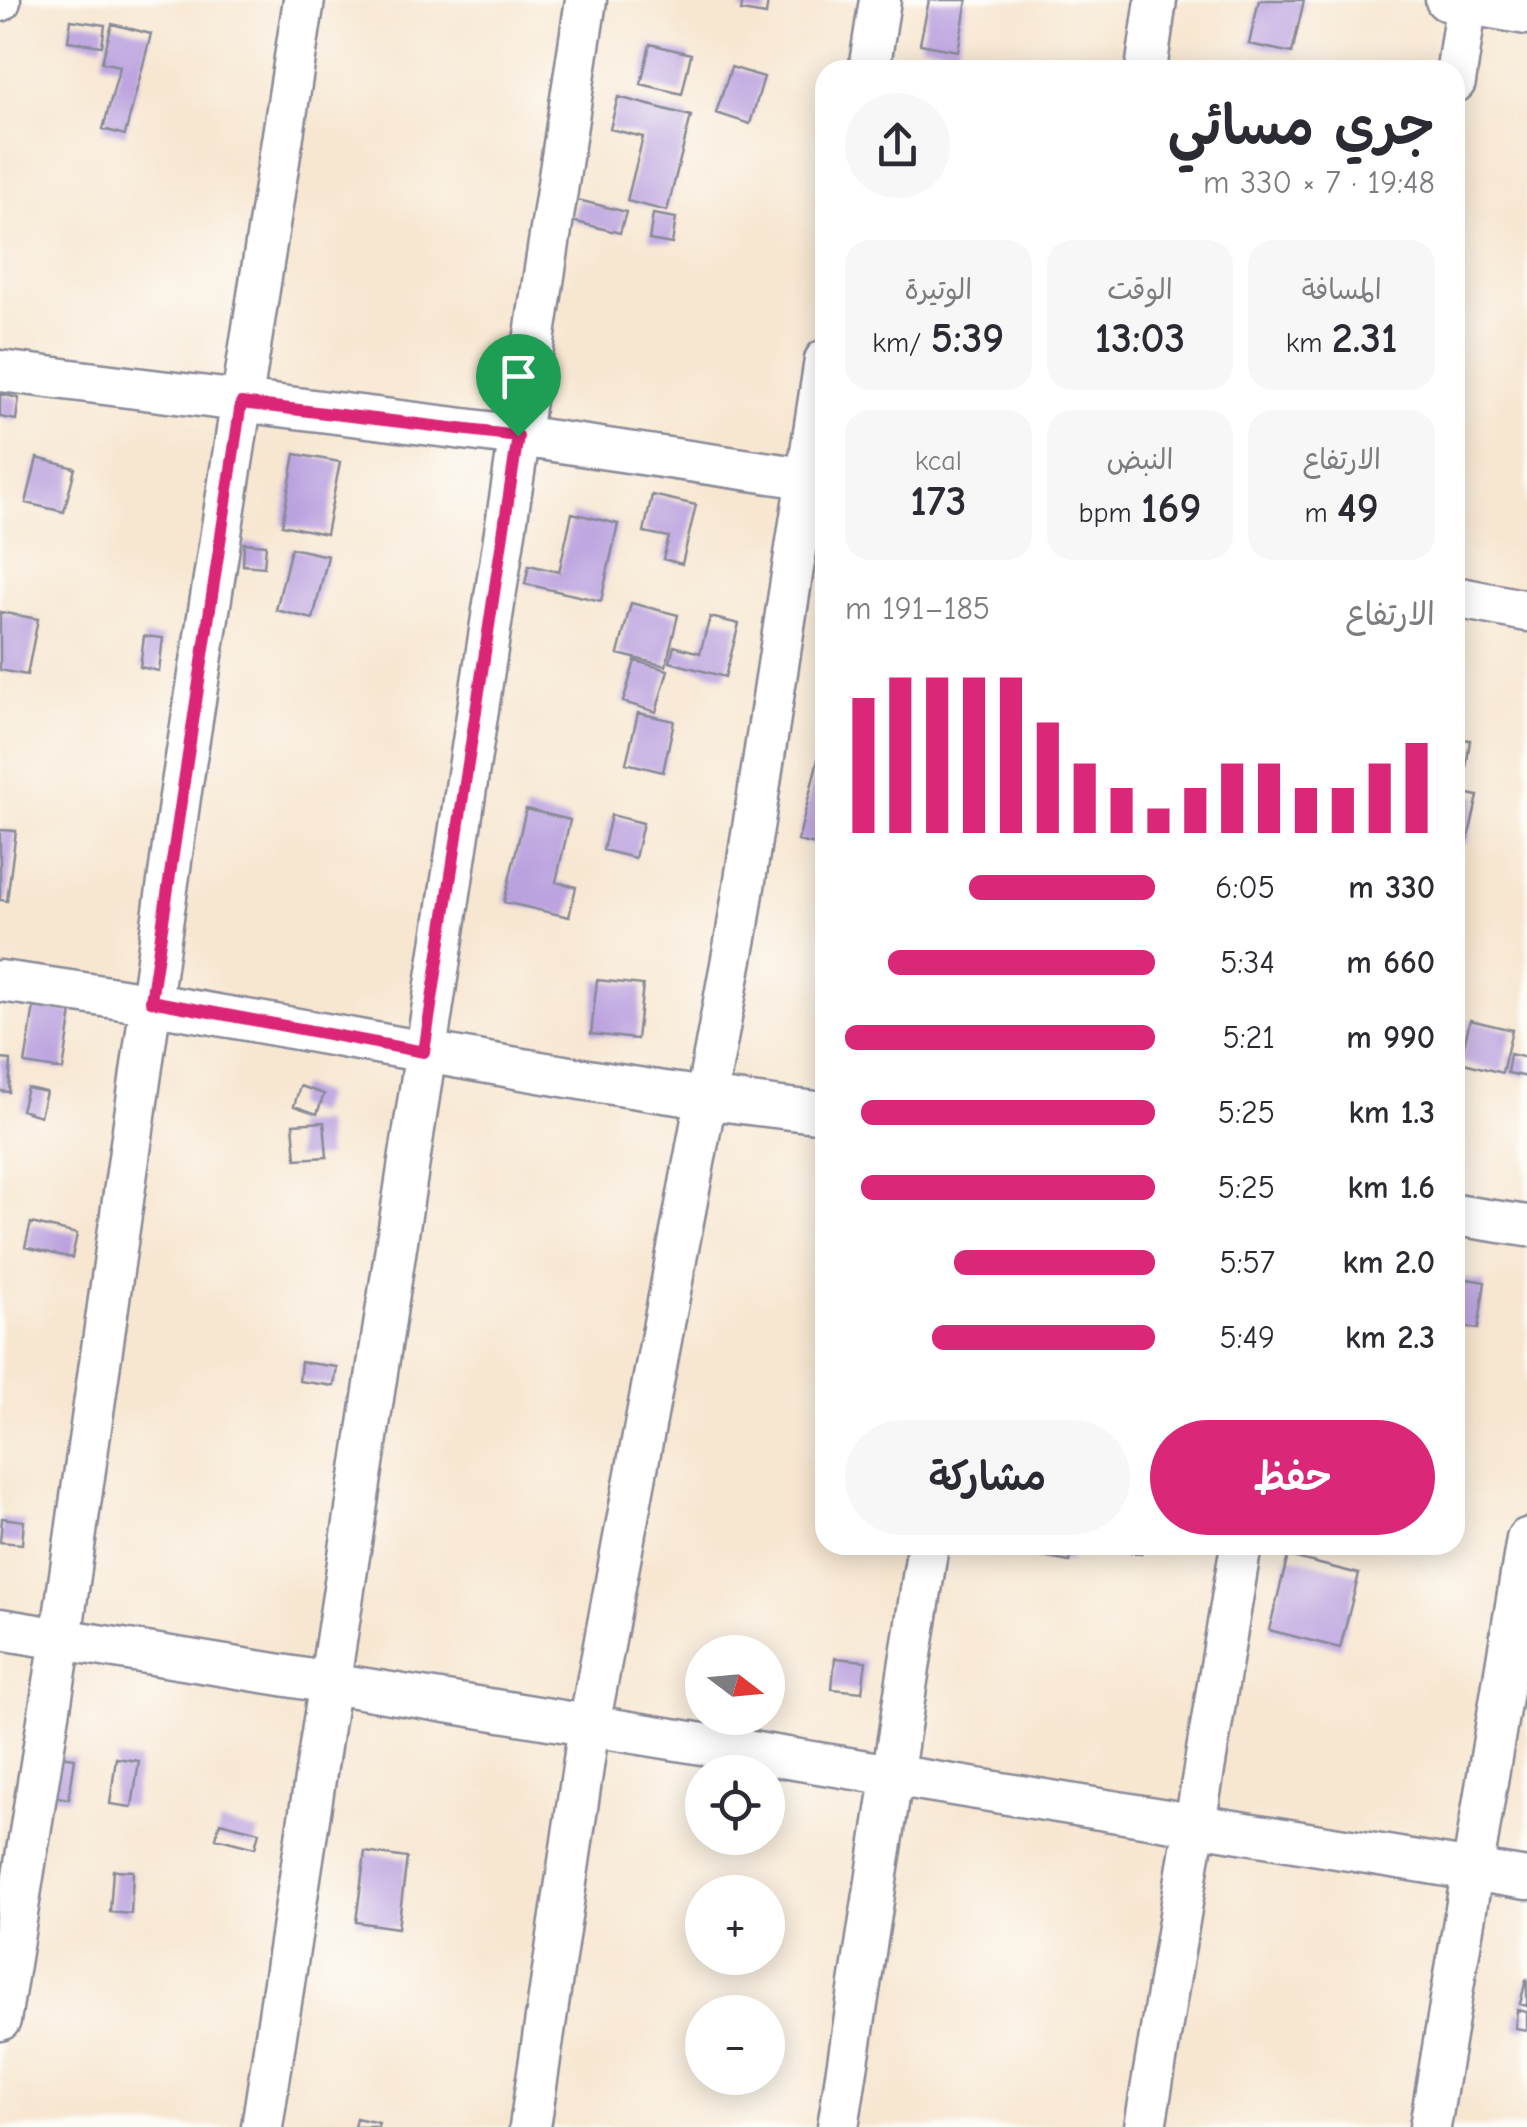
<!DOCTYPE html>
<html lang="ar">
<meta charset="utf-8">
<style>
:root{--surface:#fff;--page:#f7f7f7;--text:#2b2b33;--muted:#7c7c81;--accent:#db2777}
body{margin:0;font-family:"Comic Neue","Playpen Sans Arabic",sans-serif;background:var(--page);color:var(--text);direction:rtl;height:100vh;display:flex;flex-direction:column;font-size:38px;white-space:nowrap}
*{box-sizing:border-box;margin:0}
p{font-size:32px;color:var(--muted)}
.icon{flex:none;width:55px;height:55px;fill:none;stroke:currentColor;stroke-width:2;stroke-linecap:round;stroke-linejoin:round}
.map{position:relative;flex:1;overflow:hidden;direction:ltr}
.details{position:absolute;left:815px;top:60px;width:650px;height:1495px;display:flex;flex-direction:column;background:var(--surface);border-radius:30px;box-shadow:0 5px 25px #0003;direction:rtl}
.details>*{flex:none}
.needle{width:65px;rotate:106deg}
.fabs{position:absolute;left:685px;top:1635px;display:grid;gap:20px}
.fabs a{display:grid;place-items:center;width:100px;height:100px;border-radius:50%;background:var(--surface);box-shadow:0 5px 25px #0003;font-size:50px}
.pin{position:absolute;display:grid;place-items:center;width:85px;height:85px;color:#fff;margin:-102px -42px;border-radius:50% 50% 50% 0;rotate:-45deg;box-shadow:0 0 10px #0007}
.pin .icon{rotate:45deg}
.round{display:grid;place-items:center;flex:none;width:105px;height:105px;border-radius:52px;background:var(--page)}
.overview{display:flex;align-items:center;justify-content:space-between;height:170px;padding:0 30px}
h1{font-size:55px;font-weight:600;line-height:75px}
.stats{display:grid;grid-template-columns:repeat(3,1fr);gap:15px;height:170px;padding:10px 30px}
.stats div{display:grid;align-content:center;border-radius:25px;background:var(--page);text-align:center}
.stats b{font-size:42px;font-weight:600}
.stats small{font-size:28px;font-weight:400}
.stats p{font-size:28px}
.chart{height:280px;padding:20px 30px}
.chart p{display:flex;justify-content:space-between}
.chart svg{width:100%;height:180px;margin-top:10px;stroke:var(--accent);stroke-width:6}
.action{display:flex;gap:20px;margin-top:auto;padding:20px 30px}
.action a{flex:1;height:115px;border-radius:60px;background:var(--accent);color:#fff;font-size:40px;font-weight:600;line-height:115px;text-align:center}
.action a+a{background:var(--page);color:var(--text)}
ul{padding:0 30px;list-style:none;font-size:32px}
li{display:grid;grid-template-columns:160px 120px 1fr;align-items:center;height:75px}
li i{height:25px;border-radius:12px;background:var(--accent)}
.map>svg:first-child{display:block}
</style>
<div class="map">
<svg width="1527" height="2127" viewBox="0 0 1527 2127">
<rect width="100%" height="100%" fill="#fdfcf7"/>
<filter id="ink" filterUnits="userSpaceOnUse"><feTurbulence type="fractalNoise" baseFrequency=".01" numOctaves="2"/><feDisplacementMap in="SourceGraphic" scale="20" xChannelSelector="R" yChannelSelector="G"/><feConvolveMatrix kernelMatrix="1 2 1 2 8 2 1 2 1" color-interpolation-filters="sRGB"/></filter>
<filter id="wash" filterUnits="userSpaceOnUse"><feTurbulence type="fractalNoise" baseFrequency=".0048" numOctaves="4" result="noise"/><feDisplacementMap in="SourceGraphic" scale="40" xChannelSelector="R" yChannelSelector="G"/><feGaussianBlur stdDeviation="2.25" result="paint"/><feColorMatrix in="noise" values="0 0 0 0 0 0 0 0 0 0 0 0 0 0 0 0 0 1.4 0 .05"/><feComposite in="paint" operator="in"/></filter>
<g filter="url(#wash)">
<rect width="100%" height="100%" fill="#f7e6d0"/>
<g id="blocks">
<path fill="#b89fde" d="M743 0H768L766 15 741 11Z
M929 0H967L958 51 920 44Z
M1259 0H1304L1292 53 1249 44Z
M71 20 105 25 102 46 68 41Z
M112 24 151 34 125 135 103 129 120 66 102 62Z
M650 44 691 54 682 94 641 84Z
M731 67 764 77 750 124 716 113Z
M618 97 691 116 667 211 627 201 643 137 610 129Z
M578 200 626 212 620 233 572 221Z
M653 214 676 218 672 244 649 240Z
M0 394 19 398 16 420 0 417Z
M295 454 340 462 326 534 282 525Z
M37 458 75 468 64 512 26 503Z
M652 495 696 505 682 564 663 559 669 537 644 532Z
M572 513 618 524 601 601 525 584 529 565 559 572Z
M244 543 266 545 264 567 243 565Z
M291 548 328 556 313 619 276 610Z
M631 603 678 615 666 666 618 654Z
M0 612 38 619 27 675 0 670Z
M710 617 739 624 725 677 670 662 674 646 700 653Z
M144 636 163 638 159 671 140 667Z
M635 661 668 670 656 712 623 702Z
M638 713 674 721 663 772 626 763Z
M1455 738 1470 740 1463 790 1455 789Z
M822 743 825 744V847L798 841Z
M1455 791 1478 796 1467 844 1455 842Z
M526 809 570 820 556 882 576 887 569 917 504 902Z
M611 815 643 823 635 858 603 850Z
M0 830 16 831 7 901 0 900Z
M597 980 643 985 637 1039 591 1034Z
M34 1006 72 1012 63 1070 25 1064Z
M1470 1020 1512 1030 1502 1073 1460 1062Z
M1510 1054 1527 1058V1077L1507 1073Z
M0 1059 11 1060 9 1092 0 1091Z
M300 1086 324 1094 317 1114 294 1106Z
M27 1088 46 1092 40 1116 21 1110Z
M324 1122 327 1157 296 1159 293 1124Z
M31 1223 77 1234 72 1258 25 1247Z
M1455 1277 1485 1282 1478 1329 1455 1325Z
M301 1362 337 1367 334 1386 299 1381Z
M2 1518 24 1521 22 1544 0 1542Z
M1026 1545H1073L1070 1562 1024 1554Z
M1092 1545H1142L1141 1554Z
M1288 1556 1359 1574 1340 1648 1269 1630Z
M835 1658 866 1661 862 1692 832 1689Z
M52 1755 75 1758 69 1799 46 1795Z
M116 1758 139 1761 132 1807 110 1804Z
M220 1822 259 1832 255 1848 216 1838Z
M365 1852 407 1858 398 1928 356 1922Z
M113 1870 133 1871 131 1914 110 1912Z
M1526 1980H1527V2006L1520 2004Z
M1517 2010 1527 2012V2030L1515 2028Z
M356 2118 379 2123 378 2127H354Z"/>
</g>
</g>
<g filter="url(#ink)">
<use href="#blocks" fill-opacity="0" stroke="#898a97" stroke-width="2.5"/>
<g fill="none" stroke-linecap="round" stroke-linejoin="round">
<g stroke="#898a97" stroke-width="45">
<path id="minor" d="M1446 0 1527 14
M0 1V0
M869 70 880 0
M1146 70 1156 0
M1455 82 1467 0
M0 371 519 436 825 481
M1455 597 1527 611
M0 981C276 1018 548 1083 825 1113
M1455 1215 1527 1226
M0 1629 1527 1879
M0 2020 61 1639 180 797 304 0
M262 2127 586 0
M530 2127 589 1726 737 932 825 360
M838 2127 928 1545
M1145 2127 1241 1545
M1430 2127 1527 1539"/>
</g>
<use href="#minor" stroke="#fff" stroke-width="40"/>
</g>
</g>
<g fill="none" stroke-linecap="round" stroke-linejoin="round" filter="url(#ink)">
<g stroke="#fff" stroke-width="20">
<path id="route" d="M241 403 518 436 424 1052 151 1001Z"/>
</g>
<use href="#route" stroke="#db2777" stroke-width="12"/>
</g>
</svg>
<div class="fabs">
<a><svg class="needle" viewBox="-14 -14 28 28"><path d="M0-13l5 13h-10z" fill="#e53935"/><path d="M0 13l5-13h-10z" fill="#7c7c81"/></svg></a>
<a><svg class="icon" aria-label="locate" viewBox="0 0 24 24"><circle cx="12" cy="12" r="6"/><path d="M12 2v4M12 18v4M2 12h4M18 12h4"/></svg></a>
<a>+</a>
<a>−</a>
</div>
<div class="pin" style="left:518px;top:436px;background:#1e9e55"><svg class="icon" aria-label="arrive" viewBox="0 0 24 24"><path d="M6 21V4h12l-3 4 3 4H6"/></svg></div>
<section class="details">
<div class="overview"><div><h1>جري مسائي</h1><p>19:48 · 7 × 330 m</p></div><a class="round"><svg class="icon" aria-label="share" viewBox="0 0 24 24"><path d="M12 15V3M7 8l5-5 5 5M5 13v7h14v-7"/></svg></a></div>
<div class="stats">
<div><p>المسافة</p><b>2.31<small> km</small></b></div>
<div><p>الوقت</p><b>13:03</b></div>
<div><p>الوتيرة</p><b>5:39<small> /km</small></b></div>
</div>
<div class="stats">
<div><p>الارتفاع</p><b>49<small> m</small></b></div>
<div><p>النبض</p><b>169<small> bpm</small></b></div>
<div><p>kcal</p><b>173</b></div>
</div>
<div class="chart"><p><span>الارتفاع</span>185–191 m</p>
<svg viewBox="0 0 160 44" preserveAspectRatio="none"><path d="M5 44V11M15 44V6M25 44V6M35 44V6M45 44V6M55 44V17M65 44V27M75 44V33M85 44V38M95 44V33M105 44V27M115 44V27M125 44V33M135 44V33M145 44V27M155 44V22"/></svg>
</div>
<ul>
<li><b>330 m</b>6:05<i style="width:60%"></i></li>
<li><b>660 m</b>5:34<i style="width:86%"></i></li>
<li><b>990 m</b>5:21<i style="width:100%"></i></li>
<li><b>1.3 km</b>5:25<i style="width:95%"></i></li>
<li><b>1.6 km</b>5:25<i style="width:95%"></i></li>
<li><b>2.0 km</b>5:57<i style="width:65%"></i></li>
<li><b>2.3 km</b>5:49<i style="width:72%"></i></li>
</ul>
<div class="action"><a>حفظ</a><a>مشاركة</a></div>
</section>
</div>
